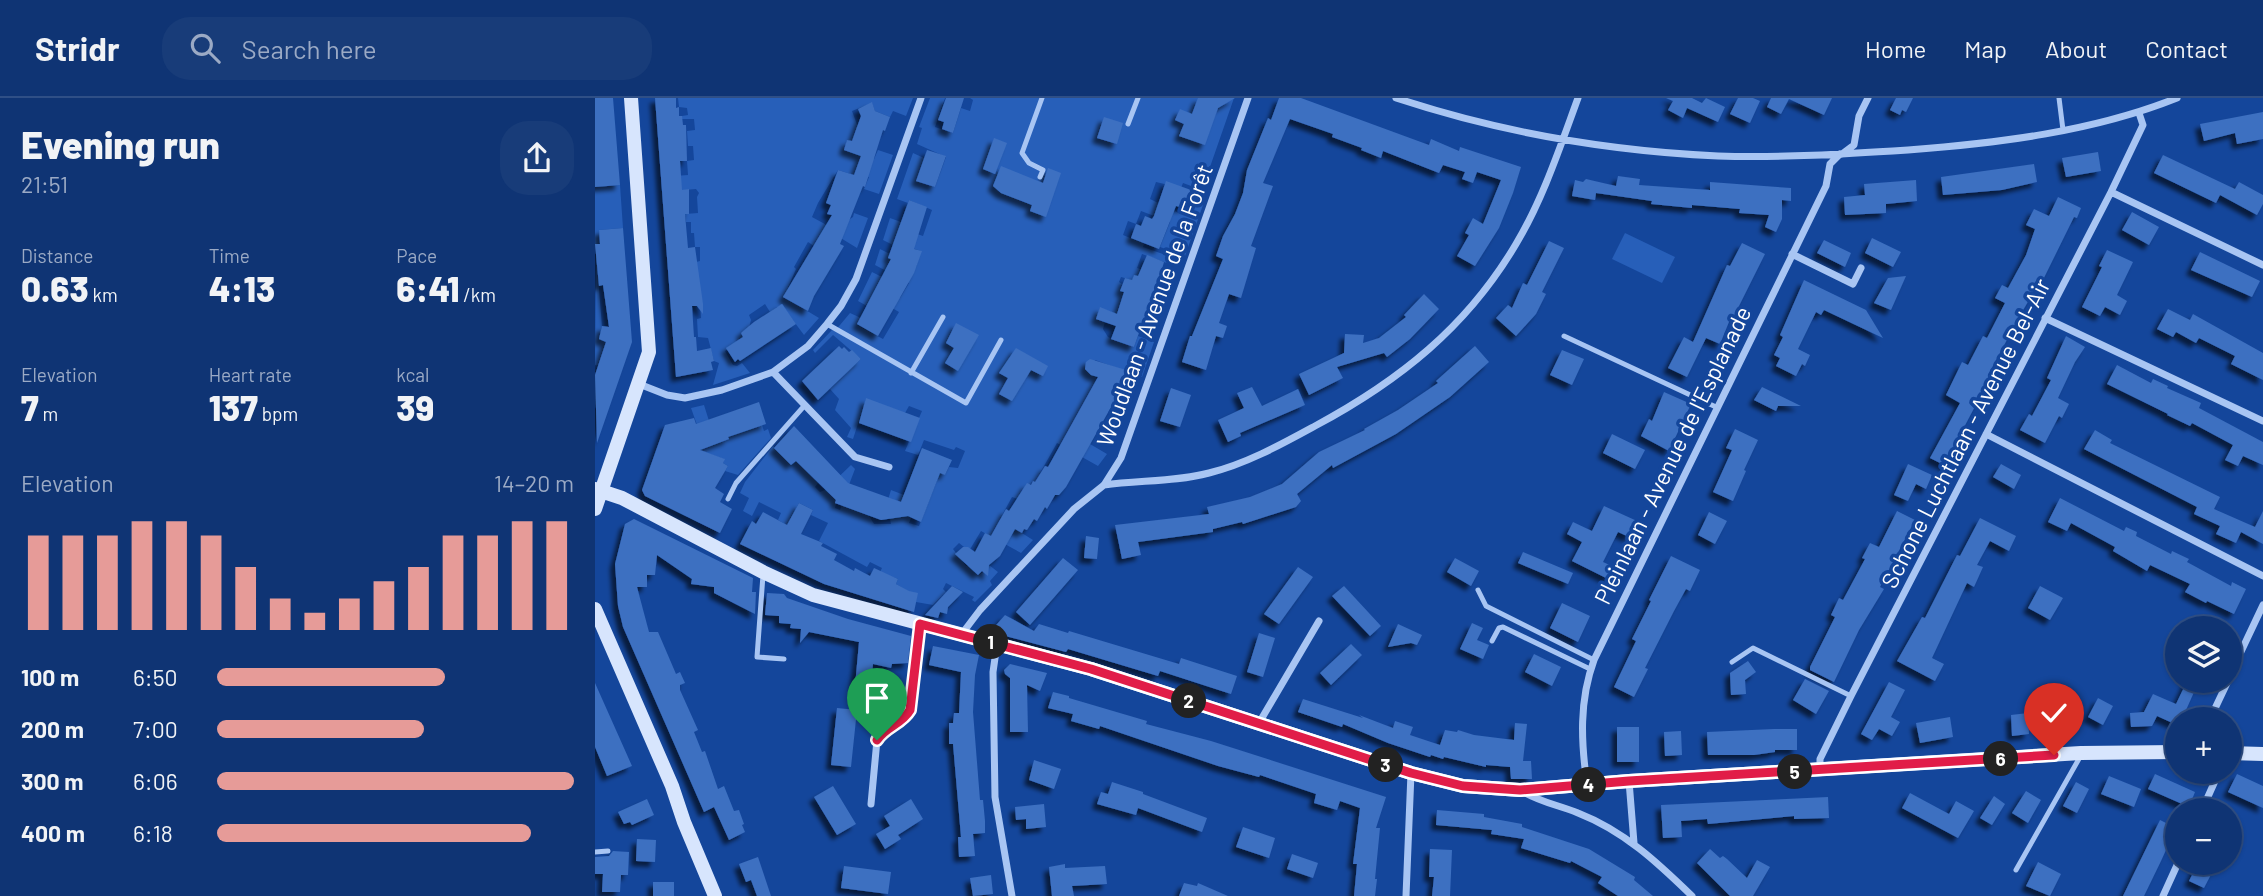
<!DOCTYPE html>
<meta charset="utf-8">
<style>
:root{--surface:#0f3474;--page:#183c79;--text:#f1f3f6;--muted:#9baac5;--line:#2f4f86;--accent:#e69b98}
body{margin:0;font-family:Barlow,sans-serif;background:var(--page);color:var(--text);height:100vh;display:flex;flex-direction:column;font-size:26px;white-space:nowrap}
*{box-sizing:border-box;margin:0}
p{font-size:23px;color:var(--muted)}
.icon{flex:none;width:38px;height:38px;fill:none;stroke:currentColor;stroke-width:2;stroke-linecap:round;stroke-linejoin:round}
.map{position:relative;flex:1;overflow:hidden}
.sheet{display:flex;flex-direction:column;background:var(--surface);width:595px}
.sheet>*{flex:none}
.fabs{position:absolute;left:1570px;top:518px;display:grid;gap:14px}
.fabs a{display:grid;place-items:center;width:77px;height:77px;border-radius:50%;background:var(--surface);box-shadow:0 2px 5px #0004,0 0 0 2px var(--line);font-size:35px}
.pin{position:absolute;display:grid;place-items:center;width:60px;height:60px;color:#fff;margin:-72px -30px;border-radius:50% 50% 50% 0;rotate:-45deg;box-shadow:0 0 7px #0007}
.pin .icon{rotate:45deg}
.km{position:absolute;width:35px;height:35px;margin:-18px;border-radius:50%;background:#222;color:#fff;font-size:19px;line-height:35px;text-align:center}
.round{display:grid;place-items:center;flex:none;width:74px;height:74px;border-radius:28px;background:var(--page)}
.head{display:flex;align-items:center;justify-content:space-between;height:119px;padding:0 21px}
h1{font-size:38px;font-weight:800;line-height:52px}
.stats{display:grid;grid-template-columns:repeat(3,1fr);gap:10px;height:119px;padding:7px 21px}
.stats div{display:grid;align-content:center}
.stats b{font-size:35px;font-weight:800}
.stats small{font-size:19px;font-weight:400}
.stats p{font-size:19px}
.chart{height:196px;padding:14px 21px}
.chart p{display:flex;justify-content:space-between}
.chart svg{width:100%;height:126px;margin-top:7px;stroke:var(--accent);stroke-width:6}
ul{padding:0 21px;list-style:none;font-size:23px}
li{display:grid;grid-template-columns:112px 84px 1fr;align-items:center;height:52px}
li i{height:18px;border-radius:9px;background:var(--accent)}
header{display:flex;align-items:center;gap:42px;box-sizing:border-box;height:98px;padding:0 35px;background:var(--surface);border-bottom:2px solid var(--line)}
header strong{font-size:33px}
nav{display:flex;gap:38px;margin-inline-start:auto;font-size:24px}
.search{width:490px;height:63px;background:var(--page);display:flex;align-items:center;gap:18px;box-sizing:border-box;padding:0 24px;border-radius:28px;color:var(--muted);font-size:26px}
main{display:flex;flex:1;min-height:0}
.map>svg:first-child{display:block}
</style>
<header>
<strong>Stridr</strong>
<div class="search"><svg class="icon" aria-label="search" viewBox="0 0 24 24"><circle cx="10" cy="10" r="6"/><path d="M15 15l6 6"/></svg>Search here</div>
<nav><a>Home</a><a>Map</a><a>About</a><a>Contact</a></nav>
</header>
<main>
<section class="sheet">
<div class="head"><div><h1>Evening run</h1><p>21:51</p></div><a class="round"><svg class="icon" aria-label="share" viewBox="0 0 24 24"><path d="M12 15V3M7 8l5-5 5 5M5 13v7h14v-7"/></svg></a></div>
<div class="stats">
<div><p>Distance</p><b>0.63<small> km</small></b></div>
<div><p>Time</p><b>4:13</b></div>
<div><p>Pace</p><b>6:41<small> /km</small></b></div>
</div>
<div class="stats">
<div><p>Elevation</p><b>7<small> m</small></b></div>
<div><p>Heart rate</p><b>137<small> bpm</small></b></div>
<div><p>kcal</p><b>39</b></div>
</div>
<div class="chart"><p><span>Elevation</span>14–20 m</p>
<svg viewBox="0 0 160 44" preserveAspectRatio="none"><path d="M5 44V11M15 44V11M25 44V11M35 44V6M45 44V6M55 44V11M65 44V22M75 44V33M85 44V38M95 44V33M105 44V27M115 44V22M125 44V11M135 44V11M145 44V6M155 44V6"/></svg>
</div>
<ul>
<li><b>100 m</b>6:50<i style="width:64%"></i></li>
<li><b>200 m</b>7:00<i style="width:58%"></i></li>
<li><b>300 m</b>6:06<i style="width:100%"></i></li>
<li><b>400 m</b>6:18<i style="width:88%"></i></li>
</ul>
</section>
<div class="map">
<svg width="1668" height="798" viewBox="0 0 1668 798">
<defs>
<filter id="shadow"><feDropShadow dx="-5" dy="5" stdDeviation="2" flood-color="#0009"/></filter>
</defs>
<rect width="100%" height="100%" fill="#14469b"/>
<path fill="#275fb9" d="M83 0H318L311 18 298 13 295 19 280 13 277 5 257 13 263 29 257 43 252 42 250 52 279 61 283 52 298 57 284 96 269 91 274 79 260 74 259 77 243 72 223 105 217 119 239 131 258 119 259 115 273 120 262 150 244 139 219 148 213 144 199 169 201 171 189 199 224 220 209 237 194 217 186 214 182 209 175 214 170 206 154 217 156 222 154 230 146 235 148 239 130 253 138 267 142 268 147 265 155 275 118 287 124 265 119 263 113 240 103 239 102 221 106 220 105 206H107L101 164 105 163V149H100L99 135H96V124H91L90 116 103 115 102 99 104 95 101 91 67 94 66 79 93 77 92 63 99 62 98 48H93L92 33 100 32 99 21H87V18L93 17 92 10 84 9Z
M335 0H350L340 29 358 35 366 10 375 13 378 2 375 0H639L607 92 588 85 586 90 561 84 555 101 586 116 593 94 604 97 602 105 608 107 601 127 594 126 592 133 598 135 590 158 565 149 575 124 546 113 541 126 533 123 528 137 545 144 550 143 548 149 582 161 580 168 547 156 542 170 545 171 543 178 539 177 537 182 526 179 524 184 527 186 525 193 551 214 555 203 565 209 558 229 505 210 501 221 510 224 508 231 513 239 539 249 543 238 559 244 547 279 500 262 498 267 501 280 525 288 526 285 537 289 530 309 519 303 521 299 495 346 512 356 503 368 462 345 440 384 438 383 423 401 417 399 405 421 438 442 426 455 386 433 374 453 364 445 358 451 371 468H375L383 477 392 472 394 467 403 474 395 483 397 487 380 504 377 502 379 499 351 485 348 491 351 494 338 507 321 504 313 493 301 486 303 481 285 474 287 470 275 464 272 469 224 443 233 425 216 417 218 412 204 405 192 427 183 422 186 415 164 404 157 418 148 413 154 400 145 395 150 384 178 348 196 367 202 363 223 385 220 389 225 394 230 392 256 367 260 371 252 392 244 394 240 410 245 412 247 407 273 416 279 426H296L292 405 296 392 309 397 312 417 316 420 314 425 324 428 345 375 350 377 354 369 363 370 370 353 361 349 359 352 329 342 323 357 310 353 327 313 314 308 310 315 271 301 258 341 252 339 256 330 240 312 244 301 235 291 266 261 238 237 220 255 218 252 237 232 240 233 255 215 266 220 262 227 288 241 304 214 278 199 272 208 263 203 277 174 287 179 283 187 305 200 314 185 280 167 285 151 321 169 326 153 299 144 298 147 288 142 295 120 306 124 305 130 328 138 337 112 314 102 313 105 302 101 318 55 329 60 321 82 340 89 351 59 322 46 327 30 324 29Z
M25 87 28 130 4 132 5 146H0V89Z
M1030 135 1080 159 1067 185 1017 161Z
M1 153 7 228 4 241 11 244 4 268 0 267Z
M109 307 120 342H132L133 339 167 327 169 333 173 331 176 340 143 377 130 373 133 368 128 365 129 361 92 348 107 341 96 310Z"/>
<path fill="#3d70c1" filter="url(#shadow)" d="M0 0H18L25 87 0 89Z
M60 0H81V10L84 9V18H87L88 27H91L92 63H85L87 92 94 91V116H90L93 150 100 149 108 206V216L102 208H97L99 239H101L102 253 116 250 119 263 116 264 118 272 81 279Z
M351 0H369L358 35 347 31 349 24 343 22Z
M603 0H640L623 10 610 47 584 38 589 26 580 22 585 11 597 16Z
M684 0H706L834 47 836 41 864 53 865 49 926 69 918 95 904 130 880 168 862 158 874 137 870 135 878 120 888 126 906 82 882 74 878 85 867 81 870 74 848 67 844 75 788 53 786 60 766 52 767 50 737 39 738 36 695 21 668 85 678 88 656 148 661 150 646 200 634 196 624 225 632 228 628 240 621 238 611 272 587 264 595 238H597L628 161 621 158 628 138 640 116 648 95 652 72 673 20 676 22Z
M1071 0H1097L1107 5 1111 0 1130 9 1123 24 1092 10 1088 20 1073 12 1078 3Z
M1143 0H1158L1165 3 1155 25 1135 16Z
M1176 0H1237L1229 17 1194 1 1186 16 1172 9Z
M1301 0H1318L1311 14 1307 12 1305 17 1295 12Z
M277 4 280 13 295 19 290 33 288 32 270 89 268 88 245 146 249 148 219 198 213 213 188 199 237 117 232 116 236 107 231 105 243 72 259 77 266 58 249 52 252 42 257 43 266 18 263 11Z
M1668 14V41L1642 46 1640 35 1609 43 1605 26Z
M509 19 528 25 522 46 502 40Z
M399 40 412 45 400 76 388 71Z
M332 52 351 58 340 89 321 83Z
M1503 54 1506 73 1471 79 1467 60Z
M1568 57 1640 91 1644 84 1668 97V106L1662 117 1625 97 1621 105 1559 75Z
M1439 66 1442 84 1407 92 1348 97 1346 79Z
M406 68 448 85 453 70 466 75 451 119 435 113 437 107 406 95 398 88Z
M1023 78 1045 81 1044 87 1115 92V84L1196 90V103L1187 102V121L1181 134 1170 129 1174 117 1144 115 1145 111 1097 107V110L1056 106 1057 103 1001 95 1000 102 977 98 980 82 988 84 991 81 1021 88Z
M1321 82 1322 103 1291 106V115L1250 117 1249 99 1270 97 1269 86Z
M571 83 596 92 588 110 581 108 564 151 536 140 541 126 546 128 550 118 557 121 559 118Z
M1463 99 1486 110 1482 120 1479 119 1443 192 1441 190 1427 214 1393 277 1396 278 1366 335 1369 336 1353 369 1335 360 1365 305 1351 297 1367 264 1373 267 1388 238 1392 240 1410 205 1400 200 1407 187 1413 190 1431 157 1440 131 1431 127 1439 111 1454 118Z
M314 102 332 109 319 151 327 153 319 175 283 238 262 226 296 161 293 160Z
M1537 114 1564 129 1554 147 1527 132Z
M28 130 37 244 2 345 0 277 11 244 4 241 7 228 14 229 8 187 4 188 0 146H5L4 132Z
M1277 140 1306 154 1298 169 1270 155Z
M1229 142 1256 155 1250 169 1222 155Z
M954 143 969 150 947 194 951 196 941 216 921 238 901 220 913 207 917 210 928 185 932 187Z
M1147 145 1170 156 1138 220 1136 219 1125 246 1111 240 1092 279 1073 270 1089 239 1098 244 1132 167 1135 168Z
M1512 152 1538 164 1522 197 1532 203 1525 217 1510 209 1505 218 1487 209 1507 169 1504 168Z
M1605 154 1665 183 1657 199 1596 172Z
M552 157 569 164 567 171 569 175 564 178 539 249 516 241 521 228 501 221 505 209 522 216 529 194 525 193 530 180 537 182 539 177 543 178Z
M1311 178 1296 212 1279 205 1293 180Z
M1209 182 1271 212 1288 240 1229 212 1226 217 1221 214 1203 251 1215 257 1210 268 1207 266 1201 278 1181 268 1185 260 1179 257 1188 239 1185 237Z
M829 196 844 211 815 241 792 259 789 255 742 269 748 280 714 297 704 276 749 255 750 236 769 237 768 245 784 240 811 219 809 217Z
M187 206 201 226 145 263 143 261 140 264 131 250 148 239 146 235 159 224Z
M1573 211 1595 222 1598 216 1668 255V282L1636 266 1640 258 1604 240 1601 245 1581 234 1578 239 1562 231Z
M361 225 384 237 363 273 350 265 359 250 351 245Z
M1471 238 1490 249 1480 264 1463 300 1474 306 1467 320 1464 318 1450 345 1425 332 1434 316 1437 318 1456 282 1452 280Z
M244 248 247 251 249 249 254 254 257 252 266 261 223 302 207 283Z
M880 248 894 264 855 299 801 336 738 370 737 367 702 396 706 403 701 409 648 426 647 424 618 431V434L543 444 546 457 527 461 520 427 614 416 612 409 655 399 687 386 724 354 770 332 769 331 803 312 843 285 841 283Z
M421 250 453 268 448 278 436 272 417 303 404 296 413 280 404 275Z
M967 252 989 261 977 287 955 277Z
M495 261 531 272 520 302 471 389 464 397H460L452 411 450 409 442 423 439 421 432 432 429 431 427 435 420 431 405 458 394 467 393 478 387 473 383 477 360 456 368 449H373L380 454 390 435 396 438 411 411 414 413 432 385 436 387 438 383 440 384 450 368 453 369 503 279 496 277 490 271 491 264Z
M1522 267 1556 285 1558 281 1573 288 1572 290 1606 305 1604 310 1668 344V367L1648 358 1643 368 1630 362 1638 347 1597 325 1595 328 1572 317 1573 316 1512 286Z
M657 289 667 308 703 291 710 307 645 335 646 338 633 344 623 322 649 310 642 295Z
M1167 289 1206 308H1183L1181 313 1159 302Z
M576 290 596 297 585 329 565 323Z
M1069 294 1096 306 1074 353 1046 338 1054 321 1057 323Z
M271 300 325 320 316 344 264 325Z
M164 304 171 326 133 339 134 341 105 352 130 361 128 365 133 368 120 390 129 396 125 404 137 411 125 435 50 398 47 392 70 327 99 320 101 326Z
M199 328 253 385 306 404 327 350 357 362 350 377 345 375 326 424 313 418 286 422 240 405 241 402 201 363 196 367 179 350Z
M1140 331 1163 342 1149 372 1151 373 1138 403 1118 394 1137 352 1131 350Z
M1500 332 1517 342 1515 345 1625 399 1619 411 1660 429 1668 413V446L1646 434 1641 445 1621 436 1625 428 1599 416 1602 409 1489 351Z
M1017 336 1050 352 1040 371 1008 355Z
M1313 366 1337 377 1331 391 1321 386 1313 403 1299 397Z
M1406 366 1426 377 1419 391 1398 379Z
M1465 400 1529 433 1531 429 1542 434 1541 438 1576 456 1577 453 1594 461 1592 464 1636 488 1637 484 1651 491 1639 516 1612 503 1611 505 1590 494 1595 486 1555 467 1552 473 1518 453 1520 449 1476 425 1472 433 1453 424Z
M204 405 218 412 206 436 228 445 226 448 242 456 239 462 259 473 260 470 275 478 279 470 303 481 301 486 314 493 323 495 319 514 229 486 145 446 157 423 161 426 168 414 192 427Z
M1009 408 1042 423 1034 439 1023 434 1008 464 1019 469 1013 481 977 463 987 444 972 436 978 424 997 433Z
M1302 413 1320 422 1285 489 1289 491 1264 532 1239 584 1215 572V569L1240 519 1236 517 1244 500 1248 502 1270 461 1267 460 1275 445 1284 449Z
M1114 414 1132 423 1120 446 1103 437Z
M1385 420 1421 438 1414 453 1395 443 1382 467 1388 469 1379 489 1372 485 1337 560 1349 566 1340 583 1302 563 1327 519 1330 520 1362 457 1365 458Z
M39 421 158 480 157 494H161L160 516 119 495V489L96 486 97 481 62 457 60 477H52V489H42L54 534H63L81 576 85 574 90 585 85 587V592L103 632 99 634 107 654 110 653 123 691 129 688 139 713 144 712 149 726 147 727 150 734 134 742 119 709 109 714 28 529 23 508 20 466 30 426Z
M491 438 504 440 502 461 489 460Z
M928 454 978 475 973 486 923 465Z
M1076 458 1105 472 1095 493 1091 491 1079 513 1050 570 1053 571 1039 599 1019 589 1041 543 1037 541 1056 503 1054 502Z
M468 460 483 472 435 527 421 514Z
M860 460 884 473 876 488 852 474Z
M703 469 718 479 684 526 669 516Z
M357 488 368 494 353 509 352 516 345 514 343 520 330 517Z
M749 488 786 528 775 538 737 498Z
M1445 488 1468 500 1455 522 1433 510Z
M172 495 189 496 192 500 253 521 316 538 313 565 297 566 296 570 278 566 276 588H260L264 544 214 534 205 545 206 531 195 530 196 526 184 525V518L170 517Z
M967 505 995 518 983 544 955 530Z
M410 517 439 533 444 526 473 535 474 533 584 566 586 560 642 578 636 596 565 573 563 578 473 551 471 554 395 534Z
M877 525 888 530 882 542 894 547 888 561 865 551Z
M803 526 827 537 822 547 816 545 793 549Z
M664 535 680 540 668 579 652 574Z
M756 546 767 557 736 587 725 575Z
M338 548 384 557 380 577 378 614 385 702H388L390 723V735L378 736 380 758 364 759 363 739H366L358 646H354V625H358L359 615H364L366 574 334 567Z
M939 556 966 569 957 588 930 574Z
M1153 563 1161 574 1150 582 1151 596 1136 597 1135 575Z
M415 566 452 575 445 593 432 587 433 634H415V580L410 576 409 572Z
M1210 581 1234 593 1221 616 1198 602Z
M1592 583H1604L1587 621H1582V627L1562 618 1557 628 1536 629 1535 615 1549 614 1558 596 1581 606Z
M1294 584 1310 592 1296 619 1305 624 1297 638 1284 631 1277 642 1266 636Z
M0 585 37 668 12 678 0 649Z
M458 594 474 598V600L552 623 551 626 616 643 791 699 781 730H785L780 781H782L780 798H759L762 766H758L765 710 745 703 742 712 719 705 721 696 665 677 664 679 623 668 505 628 504 631 476 623 478 616 453 610Z
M1467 599 1484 608 1474 626 1458 618Z
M1503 600 1518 608 1508 627 1493 619Z
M708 601 768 620 764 617 798 630 800 623 818 629 815 637 845 647 850 632 862 634 863 632 879 637 919 642 920 625 932 626 928 663H936L937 681H916L915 669 891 667V669L849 659 848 661 836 657 835 659 793 645 748 626 747 629 703 614Z
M242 610 262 612 256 669 236 667Z
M1433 615 1434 636 1417 638 1416 617Z
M1355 619 1358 639 1325 645 1321 625Z
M1022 629H1044V664H1022Z
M1179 631H1202V652H1180V654L1159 657H1113L1112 634Z
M1086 633 1087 657 1070 658 1069 634Z
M439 662 466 671 459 691 434 682Z
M1560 676 1600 694 1594 709 1553 691Z
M1642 676 1668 688V710L1633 694Z
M1514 678 1546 691 1539 709 1506 696Z
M517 684 548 694V696L612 720 607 734 543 710 541 717 502 706 506 694 513 696Z
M1481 684 1494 691 1482 715 1468 708Z
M238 688 261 726 242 737 219 699Z
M1431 693 1446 702 1433 725 1417 715Z
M1315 695 1354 716 1361 703 1379 713 1363 740 1307 710Z
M1399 698 1410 706 1397 727 1385 720Z
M1233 699 1234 720 1199 721V718L1113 726 1112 721 1086 723 1087 739 1068 740 1066 707Z
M52 701 59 717 37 727 35 724 29 726 23 714Z
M316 701 328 721 303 737 306 741 290 751 281 736 295 728 289 718Z
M449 706 451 729 431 731V721L421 722 420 709Z
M842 712 889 716V719L927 726V729L994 751 1040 779 1039 782 1058 798H1023L1003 785 1007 779 976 763 975 765 926 750 929 741 896 736 897 732 841 727Z
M1565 722 1581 730 1566 763 1549 798H1528Z
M648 729 680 740 674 760 641 749Z
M42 741 61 742 60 764 41 763Z
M835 751 857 752 855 798H837L839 779H834Z
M1115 751 1125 760 1128 758 1132 761 1152 780 1162 762 1175 769 1158 798H1135L1102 765Z
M18 753 34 754 33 777H26L25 794H7L8 776H0V759L14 758Z
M697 756 723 765 718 780 692 771Z
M163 759 176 798H162L156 782 151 784 144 766Z
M1443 764 1466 776 1455 798 1431 788Z
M1603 765H1622L1609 790 1594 783Z
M470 766V770L510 768 512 786 477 788 479 798H457L454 769Z
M249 768 296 774 293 796 246 790Z
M396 777 398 796 378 798 375 780Z
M58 784H79V798H58Z
M589 785 602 788 603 785 633 798H584Z"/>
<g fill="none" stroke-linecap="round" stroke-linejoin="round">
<path stroke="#a8c5f3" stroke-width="5" d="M1464 0 1468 32
M533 26 543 0
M445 79 448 72 434 65 427 55 447 0
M232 226 371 305 406 242
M969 238 1121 309
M316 275 348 219
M133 401 141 385 210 307
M168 477 162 559 189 561
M883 492 891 508 999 562
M897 543 904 530 908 529 995 571
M1137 564 1158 550 1256 598
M0 754 13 753
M1421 772 1485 659"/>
<path stroke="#a8c5f3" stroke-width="7" d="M801 0C904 34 1014 53 1123 58 1186 60 1250 56 1313 52 1403 45 1497 34 1582 0
M1247 56 1259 47 1264 18 1273 0
M1516 94 1668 167
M1197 156 1258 186 1266 170
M1450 220 1668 323
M178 274 260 359 294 369
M44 286 72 297 90 300 127 292 178 274 213 248 232 226 246 208 261 181 326 0
M1391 336 1668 478
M509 387C544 382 580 384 614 375 651 366 687 346 720 328 804 283 872 229 921 146 948 101 965 49 983 0
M366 537 385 512 479 411 509 387 526 360 653 0
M402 546 398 574 400 699 417 798
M1634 579 1668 507
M1615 621 1633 583
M664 625 724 523
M1225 671V661L1256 598 1516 94 1548 27 1544 15
M1034 683 1039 745
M992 686C986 644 984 603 999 562L1231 88 1235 66 1245 56
M927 693C944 704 964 707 983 715 1029 733 1062 764 1097 798
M276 706 282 642 289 633 309 620 316 607 325 526
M1607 712 1624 674
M811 798 816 675
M1568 798 1583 765"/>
<path stroke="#d7e5fd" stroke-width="14" d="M0 391 27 400 168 474 218 497 496 571 816 675 868 688 925 692 1034 683 1486 655 1582 654
M0 411 54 254 36 0
M0 511 77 688 89 724 120 798
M1634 655 1668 656"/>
</g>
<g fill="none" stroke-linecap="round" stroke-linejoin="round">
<g stroke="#fff" stroke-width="14">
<path id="route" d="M282 642C290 629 307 626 315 612L325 526 496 571 816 675 868 688 925 692 1034 683 1459 657"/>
</g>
<use href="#route" stroke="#e11d48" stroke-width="9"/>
</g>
<g text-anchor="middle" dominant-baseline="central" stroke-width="7" stroke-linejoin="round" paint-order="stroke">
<g font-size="23" fill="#fff" stroke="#14469b">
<text transform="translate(559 207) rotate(-70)">Woudlaan - Avenue de la Forêt</text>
<text transform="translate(1370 335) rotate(-63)">Schone Luchtlaan - Avenue Bel-Air</text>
<text transform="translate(1077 357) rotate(-64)">Pleinlaan - Avenue de l'Esplanade</text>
</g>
</g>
</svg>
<div class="fabs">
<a><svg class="icon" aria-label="layers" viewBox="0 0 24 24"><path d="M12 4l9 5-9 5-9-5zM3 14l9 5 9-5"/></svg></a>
<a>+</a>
<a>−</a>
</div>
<div class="pin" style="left:282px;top:642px;background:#1e9e55"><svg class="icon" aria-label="arrive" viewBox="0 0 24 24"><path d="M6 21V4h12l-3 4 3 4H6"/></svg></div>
<div class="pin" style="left:1459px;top:657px;background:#d93025"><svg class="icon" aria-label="check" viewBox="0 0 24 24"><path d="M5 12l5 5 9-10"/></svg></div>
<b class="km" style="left:396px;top:544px">1</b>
<b class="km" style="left:594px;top:603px">2</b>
<b class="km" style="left:791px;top:667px">3</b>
<b class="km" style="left:994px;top:687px">4</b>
<b class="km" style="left:1200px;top:674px">5</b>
<b class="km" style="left:1406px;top:661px">6</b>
</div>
</main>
